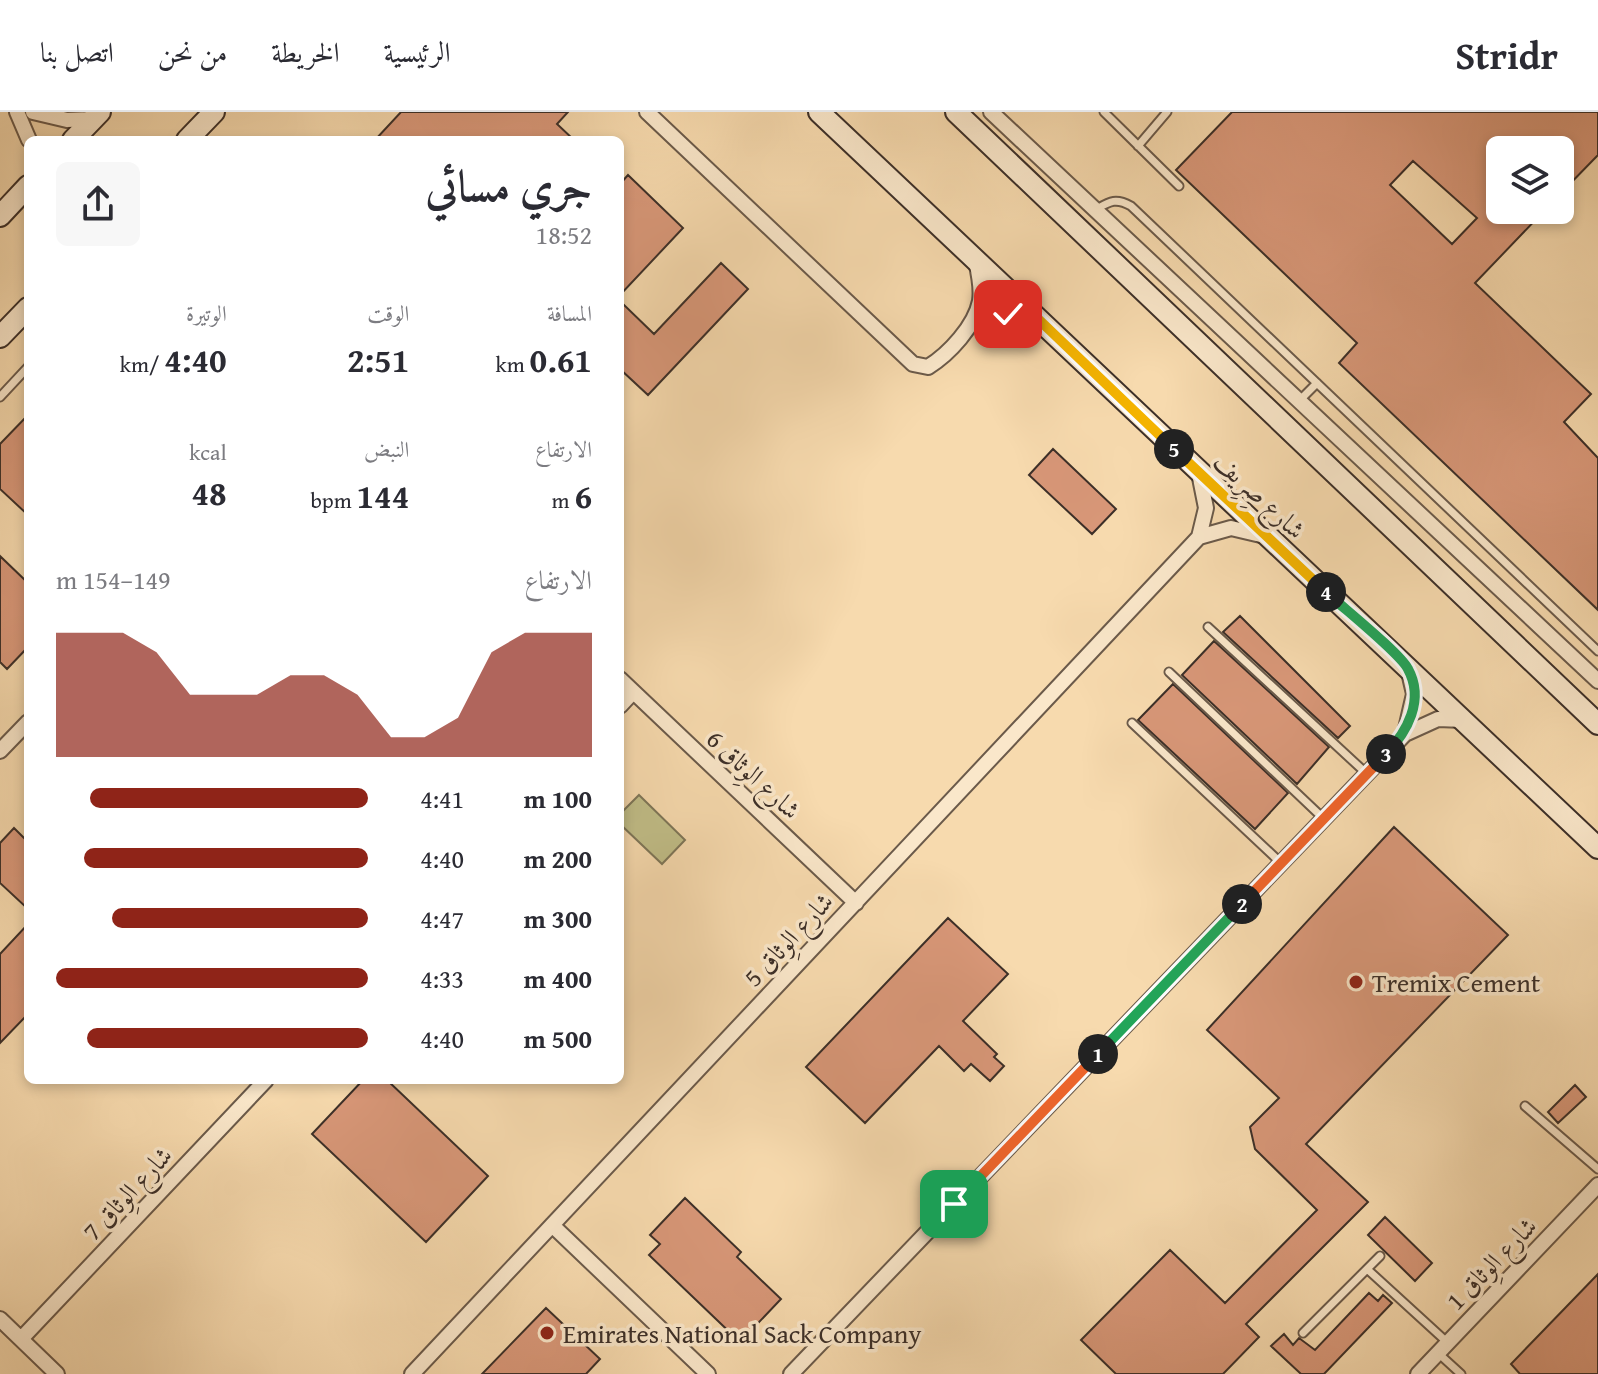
<!DOCTYPE html>
<html lang="ar">
<meta charset="utf-8">
<style>
:root{--surface:#fff;--page:#f7f7f7;--text:#2b2b33;--muted:#7c7c81;--line:#e1e1e2;--accent:#8f2418}
body{margin:0;font-family:"Gentium Book Plus",Amiri,serif;background:var(--page);color:var(--text);direction:rtl;height:100vh;display:flex;flex-direction:column;font-size:30px;white-space:nowrap}
*{box-sizing:border-box;margin:0}
p{font-size:26px;color:var(--muted)}
.icon{flex:none;width:44px;height:44px;fill:none;stroke:currentColor;stroke-width:2;stroke-linecap:round;stroke-linejoin:round}
.map{position:relative;flex:1;overflow:hidden;direction:ltr}
.side{position:absolute;left:24px;top:24px;width:600px;height:948px;display:flex;flex-direction:column;background:var(--surface);border-radius:12px;box-shadow:0 4px 12px #0003;direction:rtl}
.side>*{flex:none}
.buttons{position:absolute;left:1486px;top:24px;display:grid;gap:16px}
.buttons a{display:grid;place-items:center;width:88px;height:88px;border-radius:12px;background:var(--surface);box-shadow:0 4px 12px #0003;font-size:40px}
.pin{position:absolute;display:grid;place-items:center;width:68px;height:68px;color:#fff;margin:-34px;border-radius:16px;box-shadow:0 4px 12px #0006}
.km{position:absolute;width:40px;height:40px;margin:-20px;border-radius:50%;background:#222;color:#fff;font-size:22px;line-height:40px;text-align:center}
.round{display:grid;place-items:center;flex:none;width:84px;height:84px;border-radius:12px;background:var(--page)}
.headline{display:flex;align-items:center;justify-content:space-between;height:136px;padding:0 32px}
h1{font-size:44px;font-weight:800;line-height:60px}
.stats{display:grid;grid-template-columns:repeat(3,1fr);gap:12px;height:136px;padding:8px 32px}
.stats div{display:grid;align-content:center}
.stats b{font-size:34px;font-weight:800}
.stats small{font-size:22px;font-weight:400}
.stats p{font-size:22px}
.chart{height:224px;padding:16px 32px}
.chart p{display:flex;justify-content:space-between}
.chart svg{width:100%;height:144px;margin-top:8px;fill:var(--accent);opacity:.7}
ul{padding:0 32px;list-style:none;font-size:26px}
li{display:grid;grid-template-columns:128px 96px 1fr;align-items:center;height:60px}
li i{height:20px;border-radius:10px;background:var(--accent)}
header{display:flex;align-items:center;gap:48px;box-sizing:border-box;height:112px;padding:0 40px;background:var(--surface);border-bottom:2px solid var(--line)}
header strong{font-size:38px}
nav{display:flex;gap:44px;margin-inline-start:auto;font-size:28px}
.map>svg:first-child{display:block}
</style>
<header>
<strong>Stridr</strong>
<nav><a>الرئيسية</a><a>الخريطة</a><a>من نحن</a><a>اتصل بنا</a></nav>
</header>
<div class="map">
<svg width="1598" height="1262" viewBox="0 0 1598 1262">
<rect width="100%" height="100%" fill="#f7daae"/>
<filter id="stains"><feTurbulence type="fractalNoise" baseFrequency=".0025" numOctaves="4"/><feColorMatrix values="0 0 0 0 .2 0 0 0 0 .09 0 0 0 0 .02 0 0 0 .5 -.17"/></filter>
<radialGradient id="worn" r=".72"><stop offset=".6" stop-color="#630" stop-opacity="0"/><stop offset="1" stop-color="#630" stop-opacity=".3"/></radialGradient>
<path fill="#c1be88" stroke="#7e7658" stroke-width="2" d="M639 683 685 728 662 752 620 712V702Z"/>
<path fill="#d89778" stroke="#3c2f28" stroke-width="2" fill-rule="evenodd" d="M401 0H568L557 12 574 28H375Z
M1232 0H1598V43L1560 82V38H1500V98H1545L1475 171 1591 282 1564 310 1598 346V498L1339 251 1357 231 1176 58ZM1413 49 1477 106 1452 132 1390 73Z
M628 63 683 116 620 183V72Z
M721 151 748 177 648 283 620 257V189L654 222Z
M28 303V403L0 377V332Z
M1053 337 1116 397 1092 422 1029 363Z
M0 444 28 471V535L7 557 0 550Z
M1240 504 1350 614 1338 626 1223 520Z
M1214 529 1329 635 1297 672 1182 563Z
M1173 572 1288 681 1255 717 1138 608Z
M1394 715 1508 823 1306 1032 1368 1090 1246 1212 1259 1225 1223 1262H1116L1081 1228 1170 1138 1225 1191 1317 1098 1255 1037 1250 1015 1279 986 1207 918Z
M14 716 28 730V797L0 771V731Z
M948 806 1008 862 963 909 997 942 994 945 1004 954 990 969 971 952 964 959 939 934 865 1011 806 955Z
M28 812V902L0 931V842Z
M363 968H387L488 1064 426 1130 312 1022Z
M1575 973 1586 985 1558 1011 1548 1000Z
M685 1086 741 1140 737 1145 781 1187 740 1230 649 1143 660 1132 650 1123Z
M1385 1105 1432 1151 1415 1169 1368 1123Z
M1598 1162V1262H1520L1511 1252Z
M1369 1181 1378 1189 1383 1183 1392 1191 1324 1262H1301L1271 1234 1284 1222 1293 1233 1299 1226 1315 1238Z
M546 1196 600 1247 586 1262H482Z"/>
<g fill="none" stroke-linecap="round" stroke-linejoin="round">
<g stroke="#6b5a4a" stroke-width="11">
<path id="lane" d="M1104 0 1179 74
M1138 34 1167 0
M1095 98C1109 90 1115 85 1131 94L1598 539
M0 285 28 255
M1299 289 1317 271
M1208 515 1367 662
M1169 560 1324 707
M1132 611 1281 751
M1525 994 1598 1057
M1367 1157 1448 1231
M1303 1221 1380 1144
M1438 1241 1461 1262"/>
</g>
<g stroke="#6b5a4a" stroke-width="18">
<path id="street" d="M17 0 29 28
M33 0 67 8 93 7
M647 0 913 252 928 255C949 242 975 214 980 189 982 176 979 162 976 149
M991 0 1598 569
M971 211 1008 202 1035 204
M1199 361 1206 396 1199 425
M620 567 856 791
M620 594 633 580
M1405 621 1414 582 1408 556
M0 639 28 610
M552 1113 708 1262
M0 1207 57 1262
M21 1227 266 968
M412 1262 1199 425 1231 416 1265 424
M791 1262 1405 622 1438 607 1463 608
M1418 1262 1598 1073"/>
</g>
<g stroke="#3c2f28" stroke-width="24">
<path id="secondary" d="M819 0 1598 736
M956 0 1598 612
M73 28 100 0
M187 28 214 0
M0 104 28 74
M0 225 28 196"/>
</g>
<use href="#lane" stroke="#fae7ca" stroke-width="7"/>
<use href="#street" stroke="#fae7ca" stroke-width="14"/>
<use href="#secondary" stroke="#fae7ca" stroke-width="20"/>
</g>
<g fill="none" stroke-linecap="round" stroke-linejoin="round">
<g stroke="#fff" stroke-width="16">
<path id="split-1" d="M954 1092 1098 942"/>
</g>
<g stroke="#fff" stroke-width="16">
<path id="split-2" d="M1098 942 1242 792"/>
</g>
<g stroke="#fff" stroke-width="16">
<path id="split-3" d="M1242 792 1386 642"/>
</g>
<g stroke="#fff" stroke-width="16">
<path id="split-4" d="M1326 480C1342 495 1400 541 1408 557 1425 588 1407 620 1386 642"/>
</g>
<g stroke="#fff" stroke-width="16">
<path id="split-5" d="M1174 337 1326 480"/>
</g>
<g stroke="#fff" stroke-width="16">
<path id="split-6" d="M1008 202 1035 204 1174 337"/>
</g>
<use href="#split-1" stroke="#f0652b" stroke-width="10"/>
<use href="#split-2" stroke="#22a559" stroke-width="10"/>
<use href="#split-3" stroke="#f0652b" stroke-width="10"/>
<use href="#split-4" stroke="#22a559" stroke-width="10"/>
<use href="#split-5" stroke="#f5b400" stroke-width="10"/>
<use href="#split-6" stroke="#f5b400" stroke-width="10"/>
</g>
<g fill="#8f2418" stroke="#fae7ca" stroke-width="3">
<circle cx="1356" cy="870" r="8"/>
<circle cx="547" cy="1221" r="8"/>
</g>
<g text-anchor="middle" dominant-baseline="central" stroke-width="7" stroke-linejoin="round" paint-order="stroke">
<g font-size="26" fill="#3c2f28" stroke="#fae7ca">
<text transform="translate(1260 383) rotate(43)">شارع صِرِيف</text>
<text transform="translate(754 662) rotate(43)">شارع الوِثاق 6</text>
<text transform="translate(788 827) rotate(-47)">شارع الوِثاق 5</text>
<text transform="translate(127 1081) rotate(-47)">شارع الوِثاق 7</text>
<text transform="translate(1491 1151) rotate(-46)">شارع الوِثاق 1</text>
</g>
<g font-size="26" fill="#3c2f28" stroke="#fae7ca" text-anchor="start">
<text x="1372" y="870">Tremix Cement</text>
<text x="563" y="1221">Emirates National Sack Company</text>
</g>
</g>
<rect width="100%" height="100%" filter="url(#stains)"/>
<rect width="100%" height="100%" fill="url(#worn)"/>
</svg>
<div class="buttons">
<a><svg class="icon" aria-label="layers" viewBox="0 0 24 24"><path d="M12 4l9 5-9 5-9-5zM3 14l9 5 9-5"/></svg></a>
</div>
<div class="pin" style="left:954px;top:1092px;background:#1e9e55"><svg class="icon" aria-label="arrive" viewBox="0 0 24 24"><path d="M6 21V4h12l-3 4 3 4H6"/></svg></div>
<div class="pin" style="left:1008px;top:202px;background:#d93025"><svg class="icon" aria-label="check" viewBox="0 0 24 24"><path d="M5 12l5 5 9-10"/></svg></div>
<b class="km" style="left:1098px;top:942px">1</b>
<b class="km" style="left:1242px;top:792px">2</b>
<b class="km" style="left:1386px;top:642px">3</b>
<b class="km" style="left:1326px;top:480px">4</b>
<b class="km" style="left:1174px;top:337px">5</b>
<section class="side">
<div class="headline"><div><h1>جري مسائي</h1><p>18:52</p></div><a class="round"><svg class="icon" aria-label="share" viewBox="0 0 24 24"><path d="M12 15V3M7 8l5-5 5 5M5 13v7h14v-7"/></svg></a></div>
<div class="stats">
<div><p>المسافة</p><b>0.61<small> km</small></b></div>
<div><p>الوقت</p><b>2:51</b></div>
<div><p>الوتيرة</p><b>4:40<small> /km</small></b></div>
</div>
<div class="stats">
<div><p>الارتفاع</p><b>6<small> m</small></b></div>
<div><p>النبض</p><b>144<small> bpm</small></b></div>
<div><p>kcal</p><b>48</b></div>
</div>
<div class="chart"><p><span>الارتفاع</span>149–154 m</p>
<svg viewBox="0 0 160 44" preserveAspectRatio="none"><path d="M0 44V6L10 6L20 6L30 12L40 25L50 25L60 25L70 19L80 19L90 25L100 38L110 38L120 32L130 12L140 6L150 6L160 6V44z"/></svg>
</div>
<ul>
<li><b>100 m</b>4:41<i style="width:89%"></i></li>
<li><b>200 m</b>4:40<i style="width:91%"></i></li>
<li><b>300 m</b>4:47<i style="width:82%"></i></li>
<li><b>400 m</b>4:33<i style="width:100%"></i></li>
<li><b>500 m</b>4:40<i style="width:90%"></i></li>
</ul>
</section>
</div>
